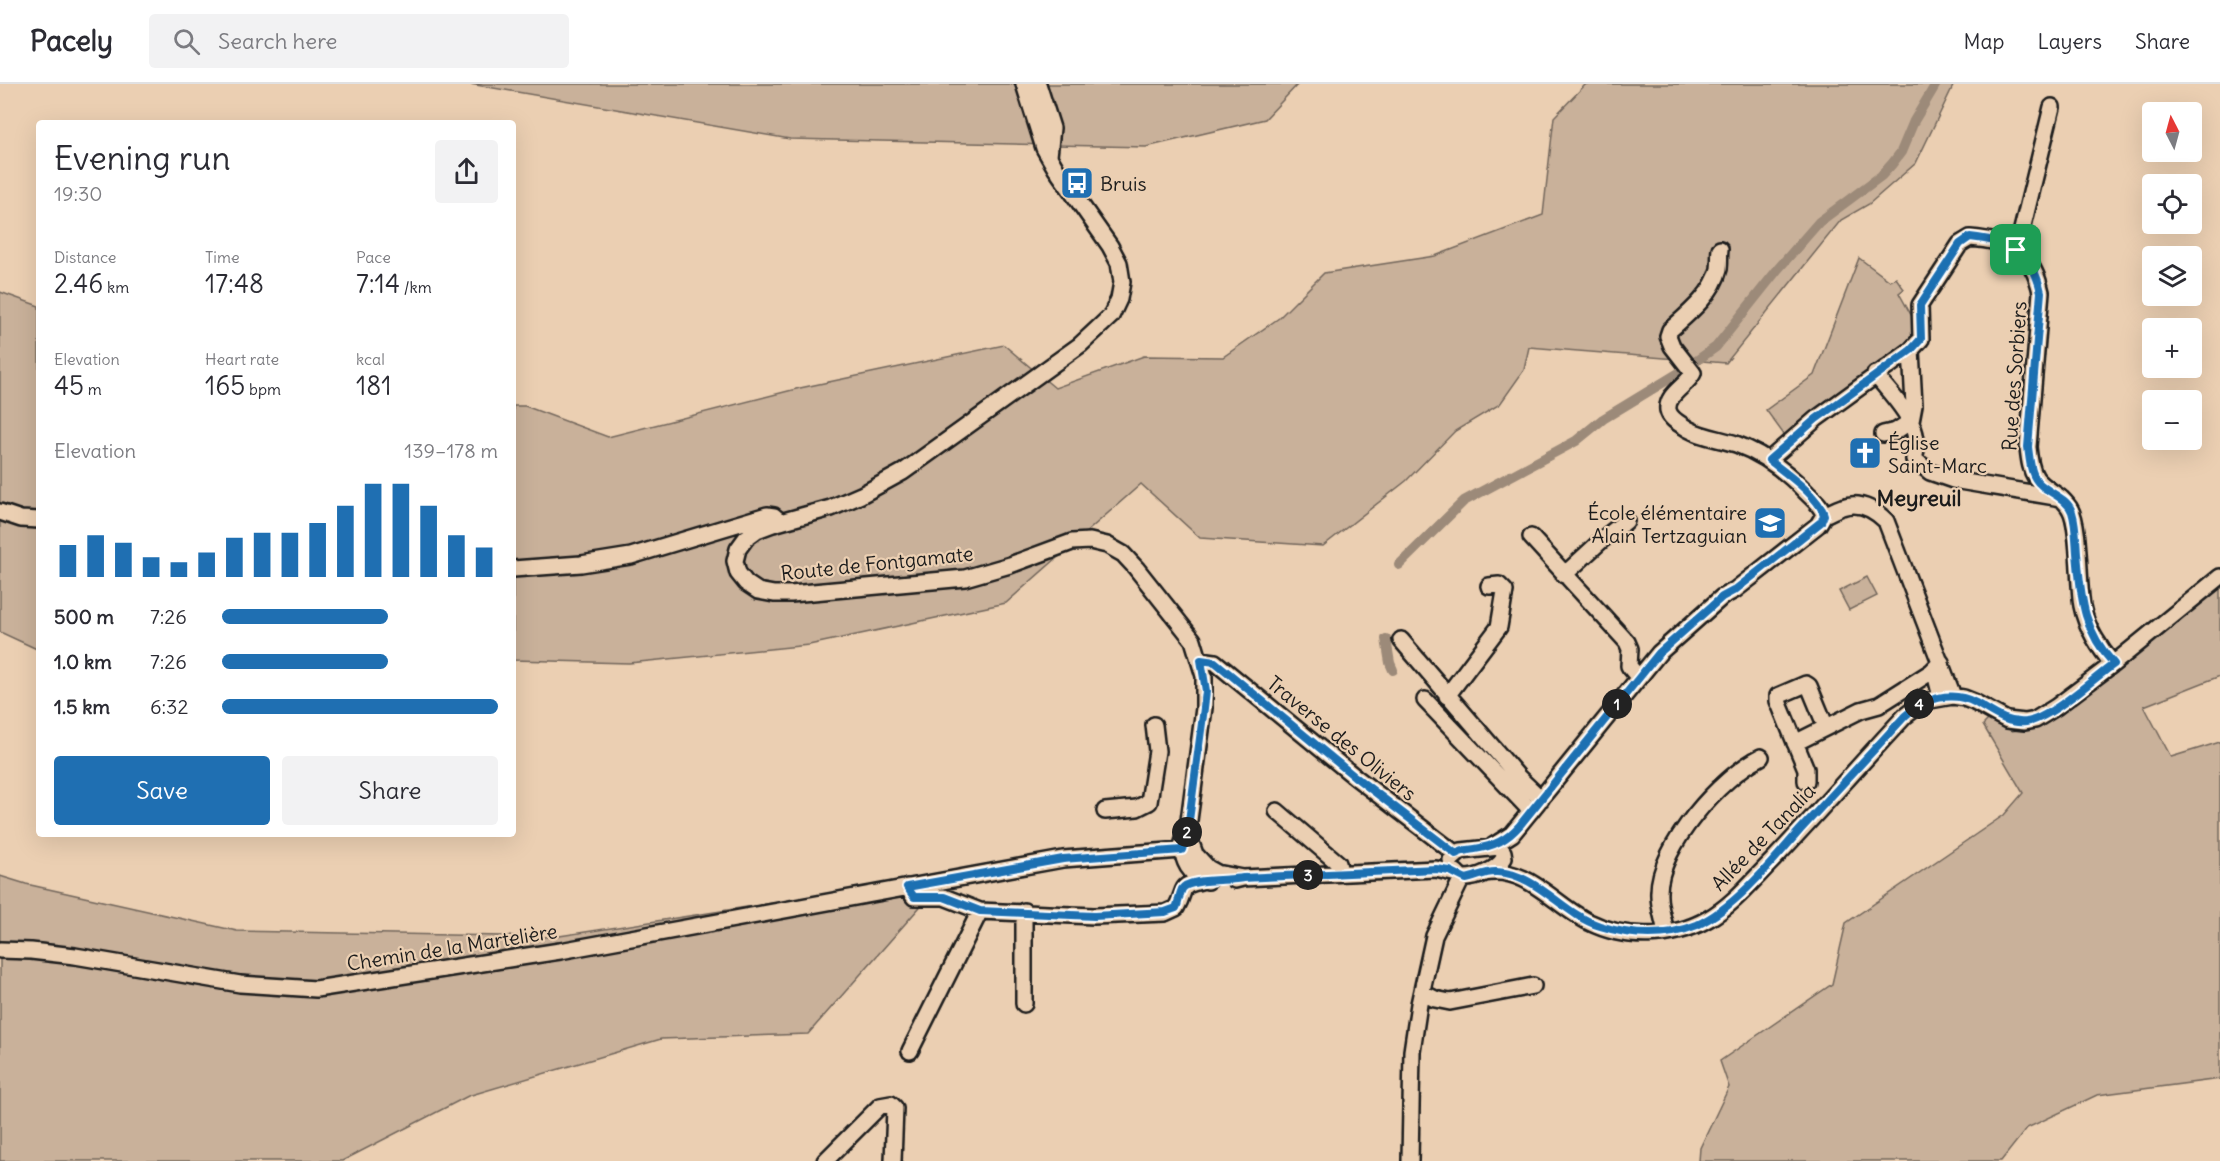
<!DOCTYPE html>
<meta charset="utf-8">
<style>
:root{--surface:#fff;--page:#f2f2f3;--text:#2b2b33;--muted:#7c7c81;--line:#e1e1e2;--accent:#1f6fb2}
body{margin:0;font-family:Delius,sans-serif;background:var(--page);color:var(--text);height:100vh;display:flex;flex-direction:column;font-size:22px;white-space:nowrap}
*{box-sizing:border-box;margin:0}
p{font-size:20px;color:var(--muted)}
.icon{flex:none;width:33px;height:33px;fill:none;stroke:currentColor;stroke-width:2;stroke-linecap:round;stroke-linejoin:round}
.map{position:relative;flex:1;overflow:hidden}
.drawer{position:absolute;left:36px;top:36px;width:480px;height:717px;display:flex;flex-direction:column;background:var(--surface);border-radius:6px;box-shadow:0 6px 24px #0002}
.drawer>*{flex:none}
.needle{width:39px;rotate:354deg}
.buttons{position:absolute;left:2142px;top:18px;display:grid;gap:12px}
.buttons a{display:grid;place-items:center;width:60px;height:60px;border-radius:6px;background:var(--surface);box-shadow:0 6px 24px #0002;font-size:30px}
.pin{position:absolute;display:grid;place-items:center;width:51px;height:51px;color:#fff;margin:-26px;border-radius:12px;box-shadow:0 3px 9px #0006}
.km{position:absolute;width:30px;height:30px;margin:-15px;border-radius:50%;background:#222;color:#fff;font-size:16px;line-height:30px;text-align:center}
.round{display:grid;place-items:center;flex:none;width:63px;height:63px;border-radius:6px;background:var(--page)}
.headline{display:flex;align-items:center;justify-content:space-between;height:102px;padding:0 18px}
h1{font-size:33px;font-weight:600;line-height:45px}
.metrics{display:grid;grid-template-columns:repeat(3,1fr);gap:9px;height:102px;padding:6px 18px}
.metrics div{display:grid;align-content:center}
.metrics b{font-size:26px;font-weight:600}
.metrics small{font-size:16px;font-weight:400}
.metrics p{font-size:16px}
.chart{height:168px;padding:12px 18px}
.chart p{display:flex;justify-content:space-between}
.chart svg{width:100%;height:108px;margin-top:6px;stroke:var(--accent);stroke-width:6}
.cta{display:flex;gap:12px;margin-top:auto;padding:12px 18px}
.cta a{flex:1;height:69px;border-radius:6px;background:var(--accent);color:#fff;font-size:24px;font-weight:600;line-height:69px;text-align:center}
.cta a+a{background:var(--page);color:var(--text)}
ul{padding:0 18px;list-style:none;font-size:20px}
li{display:grid;grid-template-columns:96px 72px 1fr;align-items:center;height:45px}
li i{height:15px;border-radius:8px;background:var(--accent)}
header{display:flex;align-items:center;gap:36px;box-sizing:border-box;height:84px;padding:0 30px;background:var(--surface);border-bottom:2px solid var(--line)}
header strong{font-size:28px}
nav{display:flex;gap:33px;margin-inline-start:auto;font-size:21px}
.search{width:420px;height:54px;background:var(--page);display:flex;align-items:center;gap:15px;box-sizing:border-box;padding:0 21px;border-radius:6px;color:var(--muted);font-size:22px}
.map>svg:first-child{display:block}
</style>
<header>
<strong>Pacely</strong>
<div class="search"><svg class="icon" aria-label="search" viewBox="0 0 24 24"><circle cx="10" cy="10" r="6"/><path d="M15 15l6 6"/></svg>Search here</div>
<nav><a>Map</a><a>Layers</a><a>Share</a></nav>
</header>
<div class="map">
<svg width="2220" height="1077" viewBox="0 0 2220 1077">
<rect width="100%" height="100%" fill="#ebcfb2"/>
<filter id="ink" filterUnits="userSpaceOnUse"><feTurbulence type="fractalNoise" baseFrequency=".0167" numOctaves="2"/><feDisplacementMap in="SourceGraphic" scale="12" xChannelSelector="R" yChannelSelector="G"/><feConvolveMatrix kernelMatrix="1 2 1 2 8 2 1 2 1" color-interpolation-filters="sRGB"/></filter>
<g filter="url(#ink)">
<path fill="#c9b19a" stroke="#72665b" stroke-width="1.5" d="M470 0H1298L1265 35 1146 63 790 55Z
M1586 0H1954L1916 79 1869 120 1841 136 1726 279 1529 263 1524 286 1500 320 1455 347 1406 397 1323 462 1200 454 1141 400 1006 519 809 561 629 579 513 576V322H525L608 353 800 304 1004 261 1055 304 1144 272 1223 273 1279 234 1324 189 1435 172 1543 131 1554 33Z
M1859 174 1890 197 1896 194 1904 205 1899 209 1916 240 1917 253 1785 352 1766 326 1814 291Z
M0 208 39 222V566L0 548Z
M1867 493 1877 512 1849 526 1839 507Z
M2220 499V592L2144 622 2171 673 2220 658V995L2097 1011 2027 1044 2001 1077H1699L1700 1064 1729 1003 1720 977 1832 900 1846 839 2004 731 2023 709 1983 641 1988 636 2012 647 2041 642Z
M0 792 26 800 237 847 553 853 779 818 933 808 808 950 661 955 468 1012 342 1077H0Z"/>
<g fill="none" stroke-linecap="round" stroke-linejoin="round">
<path stroke="#9c8a79" stroke-width="10" d="M1399 481 1464 417 1576 357 1603 335 1682 287 1716 263 1778 185 1819 138 1881 92 1892 80 1901 68 1914 37 1936 0
M1386 555 1390 579 1393 586"/>
<g stroke="#1c1c1c" stroke-width="20">
<path id="minor" d="M1024 0 1044 64 1056 85 1110 162 1119 179 1122 198 1119 215 1111 232 1080 261 903 388 861 411 831 424 773 440 757 446 746 454 738 465 735 477 738 489 746 499 758 507 774 510H791L965 494 1010 481 1072 458 1090 457 1107 461 1123 470 1136 484 1193 556 1204 592V624L1188 744 1191 759 1195 770 1208 784 1217 789 1243 794
M1038 0 1052 44 1049 72
M1720 165C1719 172 1720 178 1719 185 1713 210 1688 230 1670 246L1668 252 1672 262 1693 289C1687 302 1666 310 1668 326 1670 336 1681 340 1688 345 1702 353 1721 355 1736 360 1764 370 1787 388 1807 409 1814 416 1822 422 1824 431
M2017 166 2052 23
M1875 290C1894 315 1925 341 1914 375L1930 388 1953 396 2061 414C2064 417 2068 421 2070 425 2080 441 2078 500 2082 522 2086 543 2100 565 2113 580
M1883 350 1896 347 1911 337 1914 321 1911 266
M1769 376 1816 335 1911 266 1921 255 1920 221 1960 160 1970 154C2009 157 2032 167 2041 208L2028 363C2031 394 2035 397 2061 414
M0 428 21 435 39 436
M1824 431C1830 429 1835 425 1842 423 1859 417 1874 425 1886 437L1953 612
M1531 453 1627 558 1630 565 1629 582 1638 593
M513 485 581 480 631 472 767 431 774 432 781 438
M1564 491 1603 455 1626 437
M1401 556 1519 694 1541 715
M1201 576 1215 578 1354 692 1456 770
M1934 585 1941 613
M1447 612 1499 543 1505 507 1499 501 1489 502
M1425 616 1531 727
M1795 659 1861 626 1879 621 1931 588 1941 578
M1806 697V685L1778 617V612L1806 600 1809 602 1826 643
M1105 727 1137 724 1149 718 1157 667 1154 641
M1277 727 1338 779 1340 789
M1183 758C1181 777 1190 792 1208 797
M1493 762 1512 750 1659 569 1722 513 1735 506 1818 441 1824 431
M1451 776 1461 767 1499 763 1503 768 1504 774C1497 786 1476 795 1462 794L1456 788
M1485 789C1527 781 1555 822 1589 838 1625 856 1673 855 1708 835 1733 821 1752 797 1772 777 1817 730 1860 680 1905 632L1925 617 1953 612 1964 614 1974 618 2007 636 2025 638 2035 636 2056 623 2113 580 2220 493
M1235 796 1243 794 1436 785 1457 790
M907 803 914 813H944L980 827 1094 832 1165 829 1176 824C1188 803 1176 803 1204 796
M1024 827V920
M1666 849C1664 836 1658 821 1659 808 1659 762 1721 693 1761 673
M0 866 31 867 75 872 240 900 316 905 560 867 1063 775 1182 766 1191 767 1195 770
M1423 909 1435 915 1450 918 1533 902
M910 967 980 827
M825 1077 880 1022 891 1020 895 1024 893 1077
M1410 1077 1412 967 1419 920 1434 852 1462 794"/>
</g>
<use href="#minor" stroke="#ebcfb2" stroke-width="15"/>
</g>
</g>
<g fill="none" stroke-linecap="round" stroke-linejoin="round" filter="url(#ink)">
<g stroke="#fff" stroke-width="12">
<path id="route" d="M1970 153C2009 157 2032 167 2041 208L2028 363C2030 376 2030 392 2041 401 2051 410 2067 414 2072 428 2076 440 2076 456 2077 469 2081 512 2082 546 2114 580 2093 595 2050 635 2026 638 2006 640 1992 628 1976 619 1952 606 1924 614 1905 632 1870 670 1835 708 1800 746 1773 777 1735 824 1697 841 1665 854 1632 852 1600 842 1562 830 1538 790 1497 788 1486 787 1477 793 1466 795L1450 787 1436 785 1243 794C1229 797 1188 794 1182 805 1179 811 1179 818 1176 824L1165 828 1094 832 980 827 944 813H914L907 803 1063 775 1182 766 1188 744 1204 624 1206 607 1201 576 1215 578 1354 692 1456 770C1462 766 1468 766 1475 765 1494 762 1507 756 1520 741L1659 569 1722 513 1735 506 1821 438 1824 431C1819 412 1784 388 1769 376L1816 335 1911 266 1921 255 1920 221 1960 160Z"/>
</g>
<use href="#route" stroke="#1f6fb2" stroke-width="8"/>
</g>
<defs>
<g id="bus-square" transform="scale(1.725)"><rect x="-9" y="-9" width="18" height="18" rx="4" fill="#1f6fb2" stroke="#ebcfb2"/><path d="M-5-6H5V4H4V6H2V4H-2V6H-4V4H-5ZM-3.5-4V0h7V-4ZM-3.5 1.2v1.5H-2V1.2ZM2 1.2v1.5H3.5V1.2Z" fill="#fff"/></g>
<g id="church-square" transform="scale(1.725)"><rect x="-9" y="-9" width="18" height="18" rx="4" fill="#1f6fb2" stroke="#ebcfb2"/><path d="M-1.2-6h2.4v3.5h3.3v2.4h-3.3V6h-2.4V-.1h-3.3v-2.4h3.3Z" fill="#fff"/></g>
<g id="school-square" transform="scale(1.725)"><rect x="-9" y="-9" width="18" height="18" rx="4" fill="#1f6fb2" stroke="#ebcfb2"/><path d="M0-5L7-2L0 1L-7-2ZM-4 1L0 2.5L4 1V4Q0 6-4 4Z" fill="#fff"/></g>
</defs>
<g fill-rule="evenodd">
<use href="#bus-square" x="1077" y="99"/>
<use href="#church-square" x="1865" y="369"/>
<use href="#school-square" x="1770" y="439"/>
</g>
<g text-anchor="middle" dominant-baseline="central" stroke-width="4.5" stroke-linejoin="round" paint-order="stroke">
<g font-size="20" fill="#1c1c1c" stroke="#ebcfb2" text-anchor="start">
<text x="1100" y="99">Bruis</text>
<text x="1888" y="358">Église<tspan x="1888" dy="23">Saint-Marc</tspan></text>
<text x="1747" y="428" text-anchor="end">École élémentaire<tspan x="1747" dy="23">Alain Tertzaguian</tspan></text>
</g>
<g font-size="20" fill="#1c1c1c" stroke="#ebcfb2">
<text transform="translate(2014 292) rotate(-86)">Rue des Sorbiers</text>
<text transform="translate(877 479) rotate(-6)">Route de Fontgamate</text>
<text transform="translate(1342 654) rotate(39)">Traverse des Oliviers</text>
<text transform="translate(1763 753) rotate(-46)">Allée de Tanalia</text>
<text transform="translate(452 863) rotate(-9)">Chemin de la Martelière</text>
</g>
<g font-size="22" font-weight="bold" fill="#1c1c1c" stroke="#ebcfb2">
<text x="1919" y="414">Meyreuil</text>
</g>
</g>
</svg>
<div class="buttons">
<a><svg class="needle" viewBox="-14 -14 28 28"><path d="M0-13l5 13h-10z" fill="#e53935"/><path d="M0 13l5-13h-10z" fill="#7c7c81"/></svg></a>
<a><svg class="icon" aria-label="locate" viewBox="0 0 24 24"><circle cx="12" cy="12" r="6"/><path d="M12 2v4M12 18v4M2 12h4M18 12h4"/></svg></a>
<a><svg class="icon" aria-label="layers" viewBox="0 0 24 24"><path d="M12 4l9 5-9 5-9-5zM3 14l9 5 9-5"/></svg></a>
<a>+</a>
<a>−</a>
</div>
<div class="pin" style="left:2016px;top:166px;background:#1e9e55"><svg class="icon" aria-label="arrive" viewBox="0 0 24 24"><path d="M6 21V4h12l-3 4 3 4H6"/></svg></div>
<b class="km" style="left:1617px;top:620px">1</b>
<b class="km" style="left:1187px;top:748px">2</b>
<b class="km" style="left:1308px;top:791px">3</b>
<b class="km" style="left:1919px;top:620px">4</b>
<section class="drawer">
<div class="headline"><div><h1>Evening run</h1><p>19:30</p></div><a class="round"><svg class="icon" aria-label="share" viewBox="0 0 24 24"><path d="M12 15V3M7 8l5-5 5 5M5 13v7h14v-7"/></svg></a></div>
<div class="metrics">
<div><p>Distance</p><b>2.46<small> km</small></b></div>
<div><p>Time</p><b>17:48</b></div>
<div><p>Pace</p><b>7:14<small> /km</small></b></div>
</div>
<div class="metrics">
<div><p>Elevation</p><b>45<small> m</small></b></div>
<div><p>Heart rate</p><b>165<small> bpm</small></b></div>
<div><p>kcal</p><b>181</b></div>
</div>
<div class="chart"><p><span>Elevation</span>139–178 m</p>
<svg viewBox="0 0 160 44" preserveAspectRatio="none"><path d="M5 44V31M15 44V27M25 44V30M35 44V36M45 44V38M55 44V34M65 44V28M75 44V26M85 44V26M95 44V22M105 44V15M115 44V6M125 44V6M135 44V15M145 44V27M155 44V32"/></svg>
</div>
<ul>
<li><b>500 m</b>7:26<i style="width:60%"></i></li>
<li><b>1.0 km</b>7:26<i style="width:60%"></i></li>
<li><b>1.5 km</b>6:32<i style="width:100%"></i></li>
</ul>
<div class="cta"><a>Save</a><a>Share</a></div>
</section>
</div>
